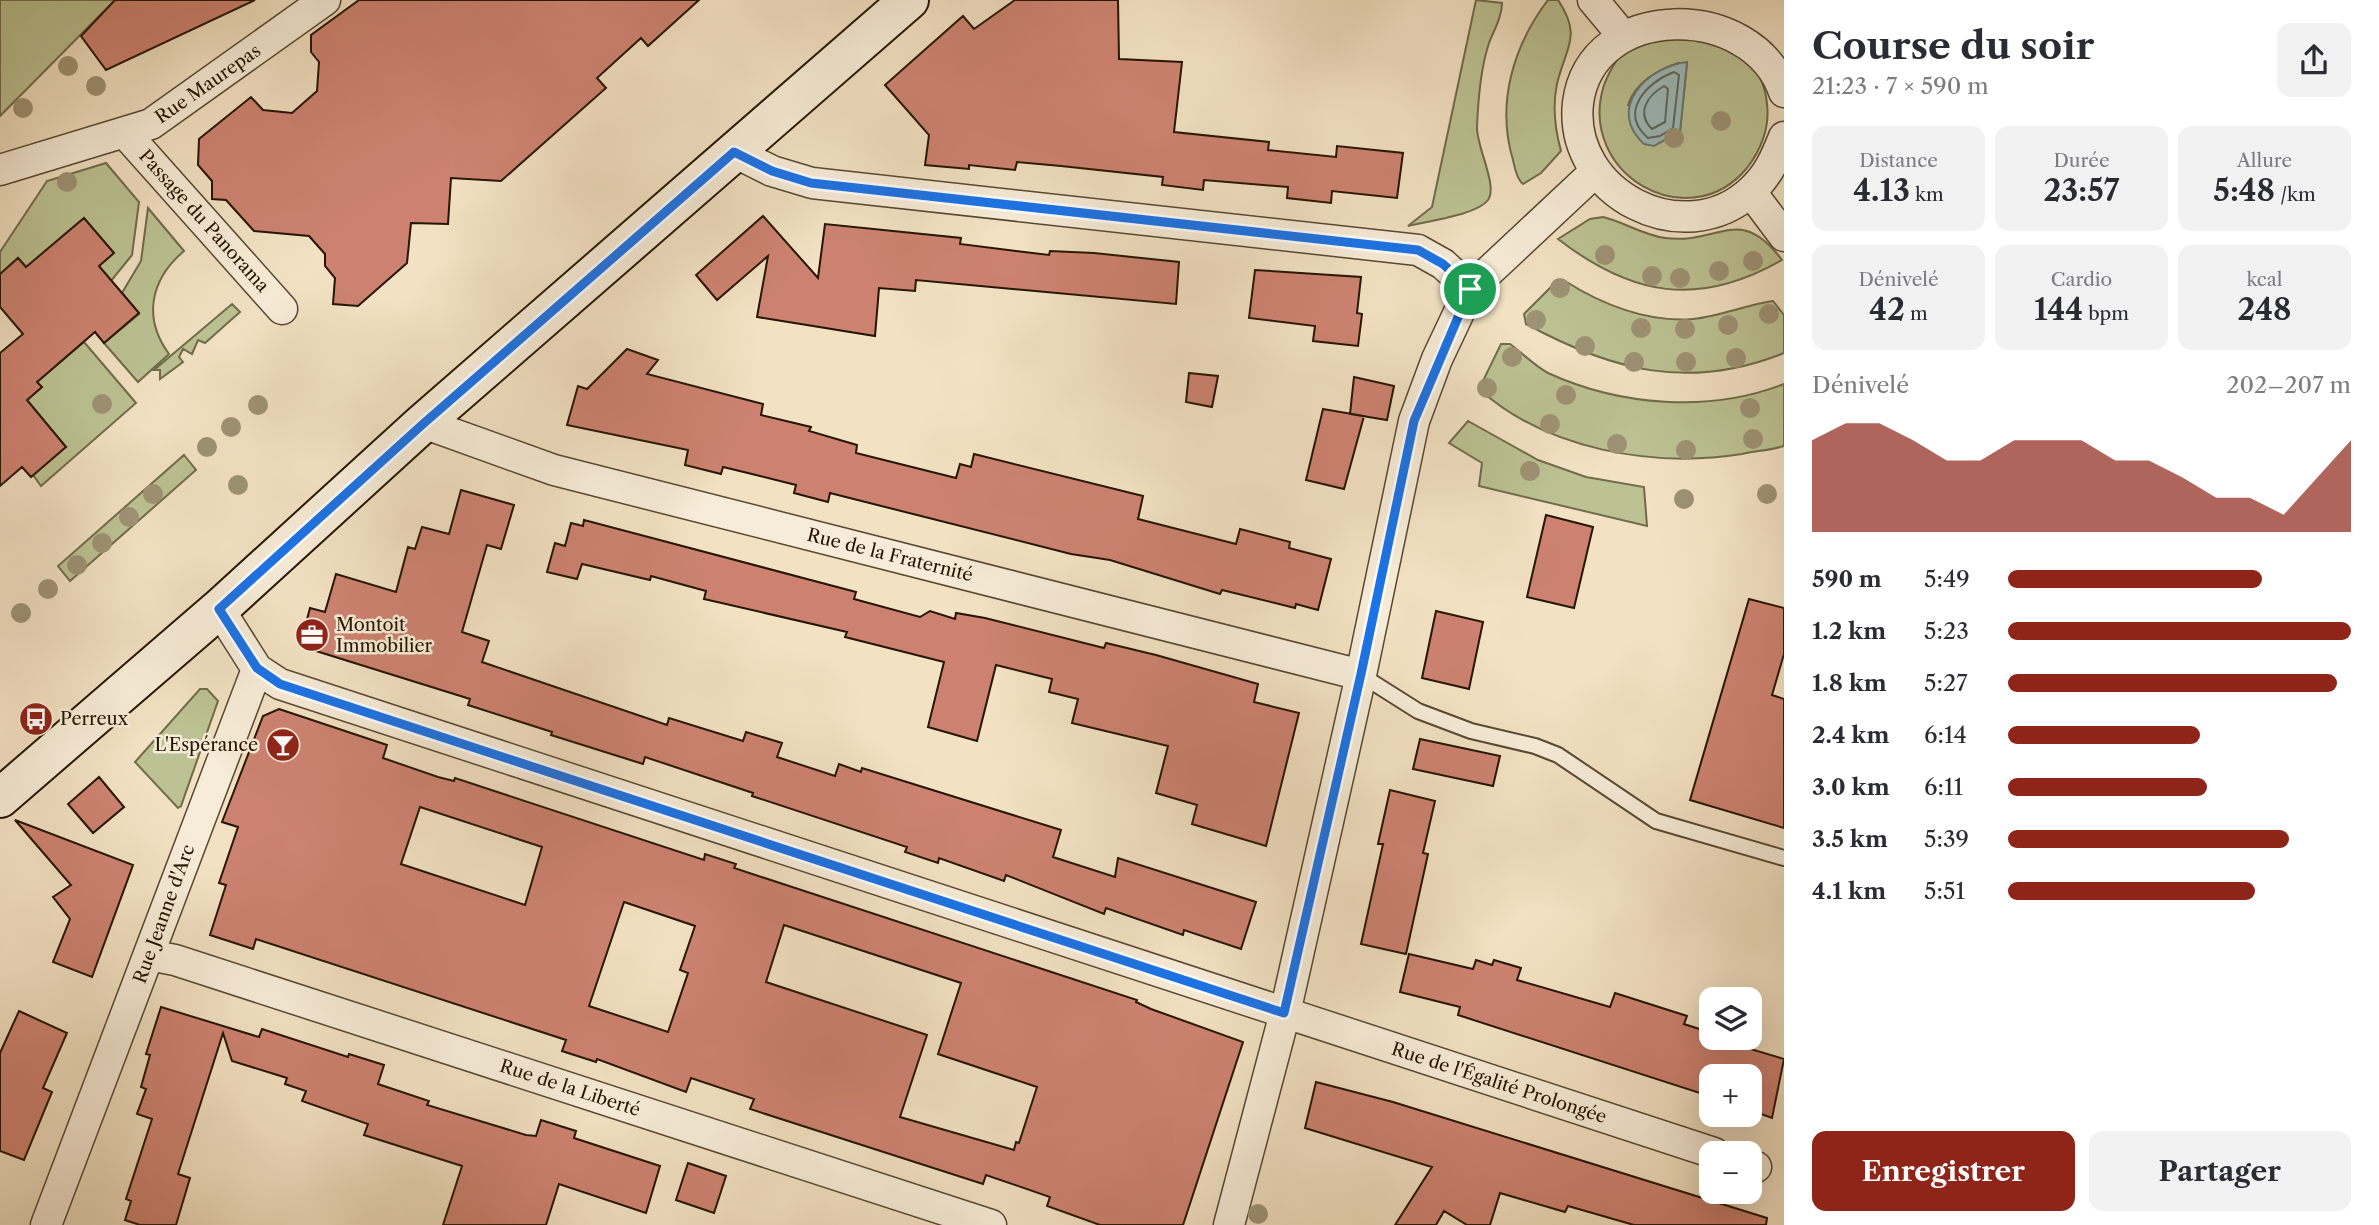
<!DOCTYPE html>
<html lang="fr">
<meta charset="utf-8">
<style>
:root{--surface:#fff;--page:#f2f2f3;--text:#2b2b33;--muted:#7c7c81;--accent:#8f2418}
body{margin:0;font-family:"Libre Caslon Text",serif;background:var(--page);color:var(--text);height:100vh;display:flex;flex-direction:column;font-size:26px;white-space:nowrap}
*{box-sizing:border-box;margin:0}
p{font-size:23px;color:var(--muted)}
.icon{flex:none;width:38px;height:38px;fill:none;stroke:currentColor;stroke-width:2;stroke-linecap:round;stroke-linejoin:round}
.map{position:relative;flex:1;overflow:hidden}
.sheet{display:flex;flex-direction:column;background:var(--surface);width:595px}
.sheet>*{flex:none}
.controls{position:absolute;left:1699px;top:987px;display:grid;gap:14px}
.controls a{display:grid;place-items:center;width:63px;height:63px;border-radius:14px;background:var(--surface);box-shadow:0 7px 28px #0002;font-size:35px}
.pin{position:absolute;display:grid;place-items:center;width:60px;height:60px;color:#fff;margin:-30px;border:4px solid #fff;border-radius:50%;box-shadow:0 2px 7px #0007}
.round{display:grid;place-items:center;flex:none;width:74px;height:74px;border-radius:14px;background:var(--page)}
.overview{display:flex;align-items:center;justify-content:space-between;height:119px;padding:0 28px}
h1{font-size:38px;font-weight:800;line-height:52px}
.figures{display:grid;grid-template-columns:repeat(3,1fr);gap:10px;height:119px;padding:7px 28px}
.figures div{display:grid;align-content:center;border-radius:14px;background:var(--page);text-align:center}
.figures b{font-size:30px;font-weight:800}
.figures small{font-size:19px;font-weight:400}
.figures p{font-size:19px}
.chart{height:196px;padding:14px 28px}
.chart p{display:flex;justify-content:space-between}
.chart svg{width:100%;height:126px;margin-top:7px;fill:var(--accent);opacity:.7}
.button{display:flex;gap:14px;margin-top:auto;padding:14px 28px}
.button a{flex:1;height:80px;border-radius:14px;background:var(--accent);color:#fff;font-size:28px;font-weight:800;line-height:80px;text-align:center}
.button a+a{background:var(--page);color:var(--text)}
ul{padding:0 28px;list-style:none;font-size:23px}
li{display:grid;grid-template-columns:112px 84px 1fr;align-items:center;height:52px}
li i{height:18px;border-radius:9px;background:var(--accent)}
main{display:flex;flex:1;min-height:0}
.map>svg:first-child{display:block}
</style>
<main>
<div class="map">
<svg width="1784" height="1225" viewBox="0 0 1784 1225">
<rect width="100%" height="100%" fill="#f2e1c3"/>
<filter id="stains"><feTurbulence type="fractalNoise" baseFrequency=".00286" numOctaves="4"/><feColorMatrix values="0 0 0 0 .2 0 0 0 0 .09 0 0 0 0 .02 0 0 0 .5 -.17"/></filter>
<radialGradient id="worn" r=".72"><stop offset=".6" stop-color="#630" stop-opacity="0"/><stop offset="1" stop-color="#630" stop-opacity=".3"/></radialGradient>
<path fill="#bcc293" stroke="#706c4a" stroke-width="2" fill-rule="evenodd" d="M0 0H115L0 116Z
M1476 0 1502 3C1502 17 1494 30 1489 43 1480 70 1478 100 1477 128 1477 148 1498 186 1488 200 1477 215 1427 221 1408 226L1432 207Z
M1548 0H1558C1583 37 1565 48 1557 84 1552 107 1555 129 1561 151L1541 173 1523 184C1517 179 1515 169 1513 160 1496 104 1513 46 1548 0Z
M1671 30C1686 35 1736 48 1746 56 1757 66 1766 88 1767 104 1770 127 1761 150 1747 168 1688 239 1576 173 1604 85 1608 75 1614 61 1623 54 1636 43 1656 37 1671 30ZM1678 63H1687L1680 132 1628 105C1636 82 1656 71 1678 63Z
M106 163 139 202 132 255 111 281 28 269 18 258 0 274V252L47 181Z
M148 208 184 251C151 279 142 317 169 354L138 382 104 343 139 314 122 293 141 261Z
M1603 217C1624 222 1643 235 1665 238 1720 245 1739 203 1782 260 1698 308 1632 296 1558 239L1590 219Z
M1565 281C1601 304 1648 323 1693 319 1720 316 1746 305 1773 301L1784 315V353C1689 391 1613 371 1526 324L1524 314 1555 283Z
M232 304 240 312 205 343 198 340 192 354 183 349 179 357 183 362 160 379V370H154Z
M84 342 136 403 41 486 33 475 66 447 25 402 41 388 37 382Z
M1501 344H1510C1522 353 1535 366 1548 373 1620 406 1710 413 1784 384V446C1771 450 1756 451 1742 454 1653 468 1547 450 1479 389Z
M1468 421 1538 460 1586 477 1644 487 1647 526 1479 486 1482 463 1449 443Z
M184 455 196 470 70 581 58 566Z
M200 689H207L218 701 181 806 178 808 135 762Z"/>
<path fill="#9dbcbb" stroke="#6d7970" stroke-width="2" d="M1687 62 1680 132 1654 146 1644 144C1606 109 1646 67 1687 62Z"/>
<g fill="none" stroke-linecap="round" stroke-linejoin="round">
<path stroke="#61685e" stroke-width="2" d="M1674 72 1679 75 1673 128 1660 136 1648 138C1618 112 1647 82 1674 72Z
M1664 86 1668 89 1665 122 1652 129C1636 113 1647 96 1664 86Z"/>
</g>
<path fill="#cd8271" stroke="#251500" stroke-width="2" fill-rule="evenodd" d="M115 0H255L106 70 81 36Z
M359 0H699L648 46 641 38 597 78 606 88 501 181 451 178 448 224 411 223 407 263 358 306 333 304 335 278 325 266V254L309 236 254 231 226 200 212 199V181L198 165 199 139 251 97 263 110 292 113 317 91 319 62 311 52V35Z
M1015 0H1118L1119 59 1182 62 1174 132 1269 142 1268 150 1336 157 1337 146 1403 153 1397 198 1332 191 1331 203 1287 198 1288 187 1204 180 1203 190 1162 185 1163 177 1061 166 1017 162 1015 170 969 165V169L925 165 929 135 885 85 963 16 974 29Z
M763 216 818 278 825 224 961 238 960 244 1049 255 1050 251 1094 253 1179 262 1176 304 916 280 915 291 879 288 875 336 757 317 768 256 717 300 696 275Z
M84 218 114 253 99 266 139 313 104 343 95 332 37 382 42 387 27 400 66 447 31 477 22 467 0 486V353L23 334 0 307V274L18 258 26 267Z
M1255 270 1361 277 1357 313 1362 314 1358 346 1313 341 1315 326 1249 318Z
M627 349 658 360 647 374 763 404 761 415 811 427 809 431 857 445 856 453 956 478 960 464 971 467 974 454 1143 496 1138 519 1236 544 1240 529 1290 542 1289 548 1331 559 1318 610 1296 604 1295 608 1222 590 1220 594 1110 560 1071 554 830 493 828 502 794 493 796 485 752 474 723 467 721 474 685 465 688 450 567 425 578 386 587 389Z
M1189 373 1218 376 1212 407 1186 402Z
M1354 377 1394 386 1387 420 1350 414Z
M1323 409 1364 416 1344 489 1306 480Z
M461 490 514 505 501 549 487 545 462 632 489 641 482 662 667 725 669 718 743 741 746 732 782 743 777 757 835 776 839 764 861 772 862 768 1061 830 1053 857 1115 877 1118 858 1256 902 1241 949 1184 930 1183 935 1106 908 1104 914 1006 875 1004 881 939 858 938 863 905 852 907 847 752 796 753 793 645 757 643 764 551 735 552 732 468 705 470 699 300 646 310 608 325 612 336 574 396 592 408 547 415 549 422 527 449 534Z
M1546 515 1593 527 1574 608 1527 597Z
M584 520 856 592 854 599 920 617 930 611 955 619 956 613 985 618 1104 648 1106 643 1156 655 1258 684 1254 702 1299 713 1266 846 1192 824 1197 805 1156 793 1168 746 1072 723 1078 699 1049 692 1052 679 996 665 977 741 928 727 944 662 845 637 847 632 704 599 706 591 651 576 650 580 582 564 577 579 547 572 555 543 565 546 571 523 583 526Z
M1749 599 1784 608V654L1772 695 1784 699V828L1690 800Z
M1436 611 1483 622 1469 689 1422 678Z
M279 709 387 745 383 758 438 777 454 781 455 778 704 860 705 854 736 864 734 868 1137 1000 1136 1002 1151 1009 1243 1042 1183 1225H1100L1047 1206 1050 1197 986 1175 983 1184 750 1109 754 1099 691 1078 686 1092 597 1059 596 1062 562 1051 566 1040 256 939 253 949 210 935 226 885 219 883 238 827 222 822 263 716ZM420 807 542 847 525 905 401 864ZM624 902 695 926 680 970 688 973 668 1032 589 1006ZM784 925 961 983 938 1054 1037 1087 1019 1143 1016 1142 1014 1150 900 1117 927 1035 766 982Z
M1420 739 1500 756 1493 786 1413 769Z
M99 777 124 807 93 833 68 804Z
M1390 790 1435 801 1423 853 1428 854 1406 954 1361 944 1383 844H1378Z
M15 820 133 865 92 977 53 962 70 919 53 897 71 885Z
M1409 954 1473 969 1476 960 1492 965 1494 960 1521 968 1517 980 1610 1007 1615 993 1687 1016 1684 1024 1712 1033V1038H1726L1735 1041 1737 1045 1784 1059 1772 1118 1750 1110V1076H1712V1097L1458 1015 1460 1007 1400 992Z
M161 1007 259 1037 262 1029 348 1057 349 1054 384 1065 378 1084 429 1101 427 1105 526 1135 536 1136 541 1120 576 1131 574 1138 660 1166 646 1213 559 1184 546 1225H443L462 1166 364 1135 368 1124 302 1101 306 1091 285 1084 287 1078 232 1061 223 1033 178 1174 190 1178 176 1225H140L125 1220 131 1201 126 1199 152 1119 137 1114 146 1089 141 1087 150 1055 146 1054Z
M19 1011 67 1033 43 1088 52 1092 24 1160 0 1151V1053Z
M1316 1082 1393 1102 1767 1218 1766 1225H1634L1568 1206 1565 1212 1500 1193 1490 1225H1467L1444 1211 1436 1225H1395L1432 1167 1305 1128Z
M688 1163 726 1176 714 1213 676 1200Z"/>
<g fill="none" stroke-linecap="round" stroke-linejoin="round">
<g stroke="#584831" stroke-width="18">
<path id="lane" d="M1361 675 1418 711 1471 731 1535 746 1558 755 1656 821 1784 858"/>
</g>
<g stroke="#584831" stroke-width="33">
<path id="street" d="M1593 0 1618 30
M1784 92C1753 0 1591 0 1578 103 1568 194 1684 253 1751 191 1768 176 1776 157 1784 137
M125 133 282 309
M734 152 772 171 812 183 1418 250 1443 264 1470 289
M0 170 151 124 325 0
M1751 192 1784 236
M423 423 554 470 1361 675
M257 669 280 684 1714 1153
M149 955 175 960 991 1225
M1750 1165 1756 1167
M46 1225 257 669 219 609
M1229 1225 1285 1013 1361 675 1414 421 1437 359 1470 289 1595 172"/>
</g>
<g stroke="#251500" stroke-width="42">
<path id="secondary" d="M0 798 219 609 423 423 909 0"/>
</g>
<use href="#lane" stroke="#f7ecd8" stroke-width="14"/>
<use href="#street" stroke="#f7ecd8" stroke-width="30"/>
<use href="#secondary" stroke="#f7ecd8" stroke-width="38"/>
</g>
<g fill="#9e9274">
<circle cx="68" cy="66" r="10"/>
<circle cx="96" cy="86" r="10"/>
<circle cx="23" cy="108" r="10"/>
<circle cx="1721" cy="121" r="10"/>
<circle cx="1674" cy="138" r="10"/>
<circle cx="67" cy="182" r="10"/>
<circle cx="1605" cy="255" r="10"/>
<circle cx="1753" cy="261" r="10"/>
<circle cx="1719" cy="271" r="10"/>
<circle cx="1652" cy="276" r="10"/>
<circle cx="1680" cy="278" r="10"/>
<circle cx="1560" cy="288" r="10"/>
<circle cx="1769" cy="314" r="10"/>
<circle cx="1536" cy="320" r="10"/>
<circle cx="1728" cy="325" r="10"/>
<circle cx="1641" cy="328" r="10"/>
<circle cx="1685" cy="329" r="10"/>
<circle cx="1585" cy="346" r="10"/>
<circle cx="1512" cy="357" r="10"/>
<circle cx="1736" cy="358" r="10"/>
<circle cx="1634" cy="362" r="10"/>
<circle cx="1686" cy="362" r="10"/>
<circle cx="1487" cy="388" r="10"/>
<circle cx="1566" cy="395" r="10"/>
<circle cx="102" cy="404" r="10"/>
<circle cx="258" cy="405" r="10"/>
<circle cx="1750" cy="408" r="10"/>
<circle cx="1550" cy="424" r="10"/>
<circle cx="231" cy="427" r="10"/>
<circle cx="1753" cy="439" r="10"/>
<circle cx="1617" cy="444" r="10"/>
<circle cx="207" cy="447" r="10"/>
<circle cx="1686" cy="450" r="10"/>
<circle cx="1530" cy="471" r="10"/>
<circle cx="238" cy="485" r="10"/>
<circle cx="153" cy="494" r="10"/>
<circle cx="1767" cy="494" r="10"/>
<circle cx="1684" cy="499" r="10"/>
<circle cx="129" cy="517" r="10"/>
<circle cx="102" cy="543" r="10"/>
<circle cx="77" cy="565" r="10"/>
<circle cx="48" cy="589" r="10"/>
<circle cx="21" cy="613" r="10"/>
<circle cx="1258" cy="1214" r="10"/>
</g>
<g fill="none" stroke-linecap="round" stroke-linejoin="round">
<g stroke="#fff" stroke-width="14">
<path id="route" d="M734 152 772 171 811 183 1418 250 1443 264 1470 289 1414 421 1361 674 1284 1013 280 684 257 668 219 609 423 424Z"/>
</g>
<use href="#route" stroke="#1a73e8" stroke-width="9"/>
</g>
<defs>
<g id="office-disc" transform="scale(1.75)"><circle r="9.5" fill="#8f2418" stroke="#f7ecd8"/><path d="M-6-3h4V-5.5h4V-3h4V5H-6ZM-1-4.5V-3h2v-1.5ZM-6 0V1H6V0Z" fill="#fff"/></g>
<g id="bus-disc" transform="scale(1.75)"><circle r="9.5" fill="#8f2418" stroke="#f7ecd8"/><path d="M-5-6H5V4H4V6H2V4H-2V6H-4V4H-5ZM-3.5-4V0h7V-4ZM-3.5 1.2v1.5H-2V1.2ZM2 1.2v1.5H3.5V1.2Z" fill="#fff"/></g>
<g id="bar-disc" transform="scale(1.75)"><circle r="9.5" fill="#8f2418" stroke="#f7ecd8"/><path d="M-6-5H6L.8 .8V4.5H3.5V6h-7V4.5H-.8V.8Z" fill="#fff"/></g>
</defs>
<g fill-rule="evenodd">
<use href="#office-disc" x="312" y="635"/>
<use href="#bus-disc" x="36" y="719"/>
<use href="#bar-disc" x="283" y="745"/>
</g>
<g text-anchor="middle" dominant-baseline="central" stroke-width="5" stroke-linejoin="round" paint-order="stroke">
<g font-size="18" fill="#251500" stroke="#f7ecd8">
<text transform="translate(208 84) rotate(-35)">Rue Maurepas</text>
<text transform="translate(204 221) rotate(48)">Passage du Panorama</text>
<text transform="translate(890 555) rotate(14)">Rue de la Fraternité</text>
<text transform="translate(164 914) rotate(-70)">Rue Jeanne d'Arc</text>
<text transform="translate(1499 1083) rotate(18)">Rue de l'Égalité Prolongée</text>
<text transform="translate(570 1088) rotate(18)">Rue de la Liberté</text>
</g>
<g font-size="18" fill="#251500" stroke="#f7ecd8" text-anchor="start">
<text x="336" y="625">Montoit<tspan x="336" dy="21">Immobilier</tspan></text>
<text x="60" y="719">Perreux</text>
<text x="258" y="745" text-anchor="end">L'Espérance</text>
</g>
</g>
<rect width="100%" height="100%" filter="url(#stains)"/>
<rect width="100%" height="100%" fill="url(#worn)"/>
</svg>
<div class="controls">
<a><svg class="icon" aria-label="layers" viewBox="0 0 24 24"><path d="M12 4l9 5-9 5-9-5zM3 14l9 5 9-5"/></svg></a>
<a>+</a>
<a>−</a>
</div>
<div class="pin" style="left:1470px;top:289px;background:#1e9e55"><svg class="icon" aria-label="arrive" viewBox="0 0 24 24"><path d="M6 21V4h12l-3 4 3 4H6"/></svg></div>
</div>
<section class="sheet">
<div class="overview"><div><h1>Course du soir</h1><p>21:23 · 7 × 590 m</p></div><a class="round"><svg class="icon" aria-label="share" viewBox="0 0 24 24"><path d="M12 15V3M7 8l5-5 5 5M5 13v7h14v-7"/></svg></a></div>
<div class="figures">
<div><p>Distance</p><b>4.13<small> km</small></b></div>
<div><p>Durée</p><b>23:57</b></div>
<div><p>Allure</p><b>5:48<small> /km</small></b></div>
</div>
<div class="figures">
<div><p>Dénivelé</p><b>42<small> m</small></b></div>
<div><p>Cardio</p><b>144<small> bpm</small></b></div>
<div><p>kcal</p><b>248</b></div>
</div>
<div class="chart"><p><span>Dénivelé</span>202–207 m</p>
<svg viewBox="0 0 160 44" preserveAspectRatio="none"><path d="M0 44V12L10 6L20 6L30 12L40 19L50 19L60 12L70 12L80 12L90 19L100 19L110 25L120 32L130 32L140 38L150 25L160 12V44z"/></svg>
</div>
<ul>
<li><b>590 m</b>5:49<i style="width:74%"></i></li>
<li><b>1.2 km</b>5:23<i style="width:100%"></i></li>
<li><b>1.8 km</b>5:27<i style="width:96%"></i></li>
<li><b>2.4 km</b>6:14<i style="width:56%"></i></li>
<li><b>3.0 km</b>6:11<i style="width:58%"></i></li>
<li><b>3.5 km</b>5:39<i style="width:82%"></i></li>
<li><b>4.1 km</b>5:51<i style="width:72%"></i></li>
</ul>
<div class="button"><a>Enregistrer</a><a>Partager</a></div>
</section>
</main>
